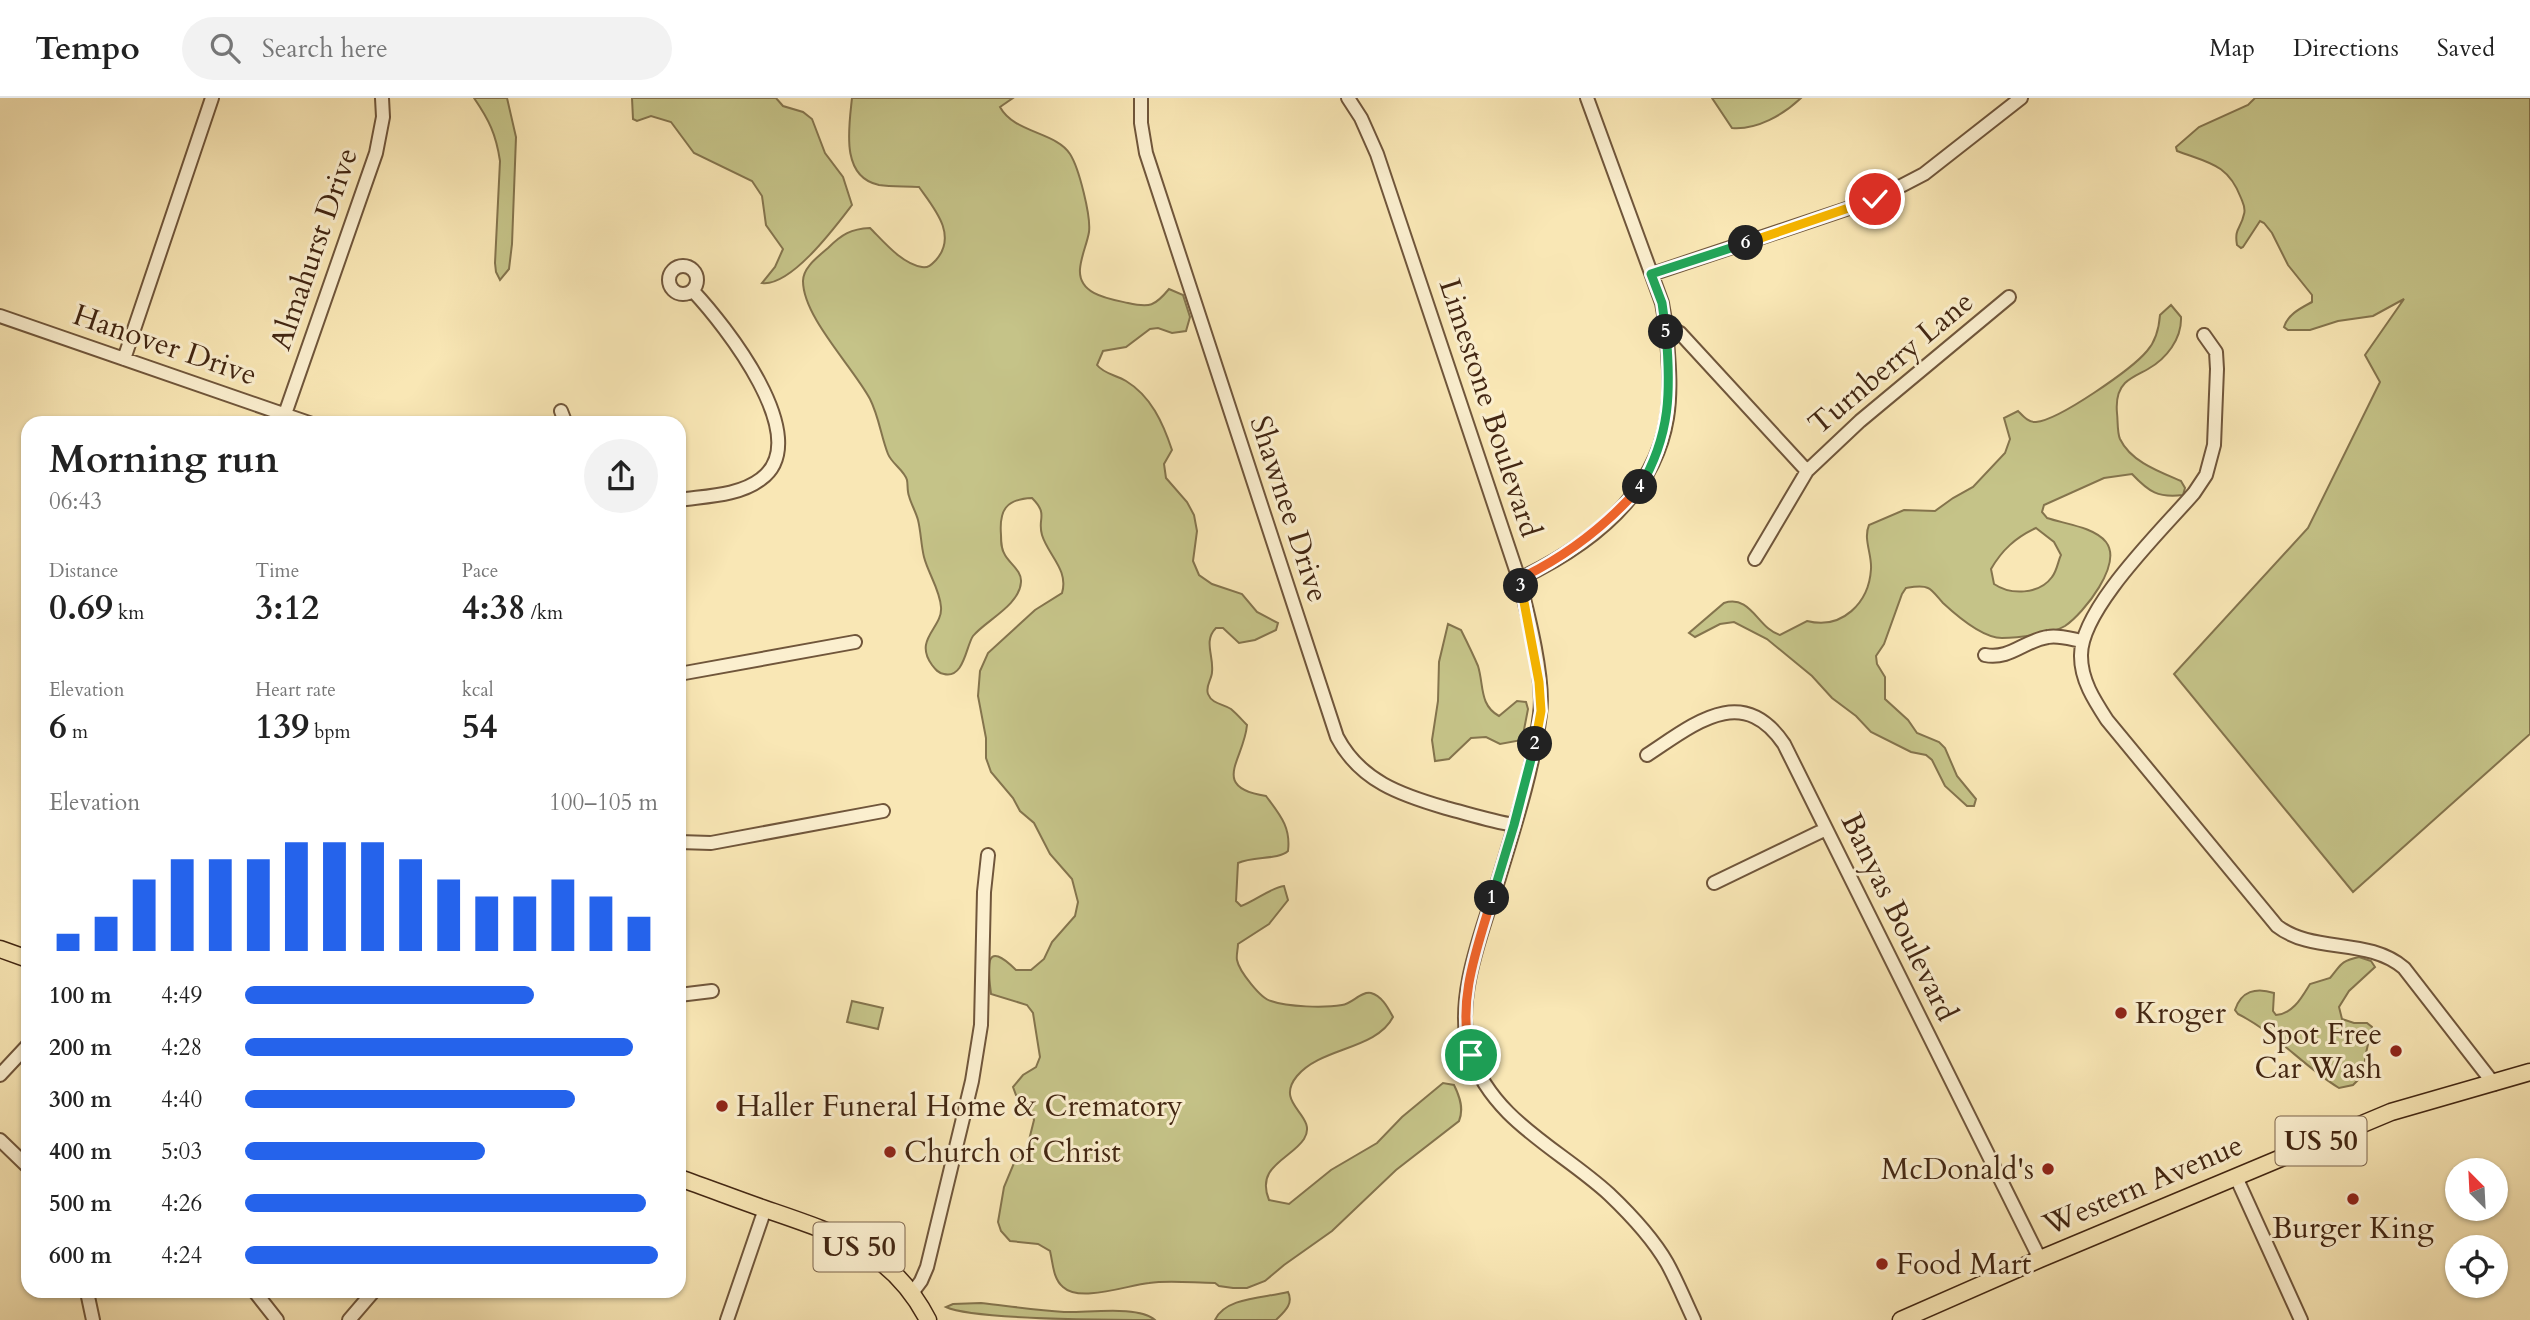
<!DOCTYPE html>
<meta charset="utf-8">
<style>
:root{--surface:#fff;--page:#f2f2f2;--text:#222;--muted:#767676;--line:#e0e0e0;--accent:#2563eb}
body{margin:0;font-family:Cardo,serif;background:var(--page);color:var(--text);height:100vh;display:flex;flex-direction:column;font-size:26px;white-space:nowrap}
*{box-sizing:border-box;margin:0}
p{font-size:23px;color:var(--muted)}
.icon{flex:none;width:38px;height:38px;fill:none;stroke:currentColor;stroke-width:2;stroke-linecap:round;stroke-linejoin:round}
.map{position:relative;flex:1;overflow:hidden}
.side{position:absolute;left:21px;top:318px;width:665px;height:882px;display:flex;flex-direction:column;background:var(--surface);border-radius:21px;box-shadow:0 2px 5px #0004}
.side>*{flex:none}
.needle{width:46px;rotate:336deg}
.fabs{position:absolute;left:2445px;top:1060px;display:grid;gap:14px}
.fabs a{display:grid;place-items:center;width:63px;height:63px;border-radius:50%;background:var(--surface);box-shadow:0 2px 5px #0004;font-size:35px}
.pin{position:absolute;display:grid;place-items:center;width:60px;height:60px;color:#fff;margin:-30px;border:4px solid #fff;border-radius:50%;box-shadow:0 2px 7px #0007}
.km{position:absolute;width:35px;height:35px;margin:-18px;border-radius:50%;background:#222;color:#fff;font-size:19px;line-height:35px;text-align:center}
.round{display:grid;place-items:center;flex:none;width:74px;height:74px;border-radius:37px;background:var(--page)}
.head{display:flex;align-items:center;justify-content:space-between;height:119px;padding:0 28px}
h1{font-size:38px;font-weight:700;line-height:52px}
.metrics{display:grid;grid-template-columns:repeat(3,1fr);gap:10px;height:119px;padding:7px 28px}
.metrics div{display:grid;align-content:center}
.metrics b{font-size:35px;font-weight:700}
.metrics small{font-size:19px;font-weight:400}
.metrics p{font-size:19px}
.chart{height:196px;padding:14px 28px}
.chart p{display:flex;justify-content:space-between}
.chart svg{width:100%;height:126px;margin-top:7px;stroke:var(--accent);stroke-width:6}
ul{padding:0 28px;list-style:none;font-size:23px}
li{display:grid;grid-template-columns:112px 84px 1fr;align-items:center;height:52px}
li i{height:18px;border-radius:9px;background:var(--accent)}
header{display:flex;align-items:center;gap:42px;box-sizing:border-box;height:98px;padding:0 35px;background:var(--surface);border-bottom:2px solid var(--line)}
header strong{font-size:33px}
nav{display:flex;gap:38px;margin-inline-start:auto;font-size:24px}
.search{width:490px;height:63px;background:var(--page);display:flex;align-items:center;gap:18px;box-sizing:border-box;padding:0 24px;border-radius:38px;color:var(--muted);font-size:26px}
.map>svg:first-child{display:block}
</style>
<header>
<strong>Tempo</strong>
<div class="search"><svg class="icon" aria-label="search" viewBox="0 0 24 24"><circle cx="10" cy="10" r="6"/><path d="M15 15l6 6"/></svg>Search here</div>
<nav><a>Map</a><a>Directions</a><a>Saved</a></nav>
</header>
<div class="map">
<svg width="2530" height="1222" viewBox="0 0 2530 1222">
<rect width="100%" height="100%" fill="#f9e7b5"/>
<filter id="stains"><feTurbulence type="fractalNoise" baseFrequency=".00286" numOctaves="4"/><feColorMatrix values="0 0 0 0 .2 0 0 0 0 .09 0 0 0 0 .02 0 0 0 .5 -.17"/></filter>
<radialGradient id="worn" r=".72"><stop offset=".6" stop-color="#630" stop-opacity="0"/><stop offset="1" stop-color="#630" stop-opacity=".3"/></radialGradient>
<path fill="#c5c388" stroke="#84744d" stroke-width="2" fill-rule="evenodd" d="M474 0H507L516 39 512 146 509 171 500 182 496 174 495 165 500 63C496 36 489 22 474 0Z
M632 0H776L783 8 803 14 812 21 825 55 843 79 852 107C836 128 791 189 762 185L775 169 783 151 766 127 762 98 752 83 694 55 671 24 651 18 637 23 633 21Z
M852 0H1013L1000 9C1014 35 1056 34 1070 56 1079 70 1091 118 1089 134 1087 146 1081 158 1080 171 1078 197 1110 201 1128 205 1150 210 1155 208 1169 191L1183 197 1190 219 1186 233 1172 235 1158 230 1150 231 1126 249 1103 253 1097 267C1104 276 1116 277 1126 283 1151 298 1163 325 1172 352L1164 366 1166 380 1187 404 1194 417 1197 433 1193 463 1199 477 1212 486 1242 496 1257 514 1278 525 1276 532 1255 542 1239 545 1223 530H1216C1203 543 1214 558 1212 574 1212 581 1205 588 1208 596 1212 606 1223 606 1231 611 1237 616 1242 622 1247 627 1244 662 1209 689 1266 698 1280 717 1291 729 1288 753 1278 762 1254 758 1238 765L1236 803 1241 808C1255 803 1272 789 1284 788L1288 802 1269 826 1238 846C1238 851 1236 858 1237 862 1239 873 1261 901 1271 903 1288 909 1324 910 1342 907 1352 906 1361 893 1371 895 1382 898 1388 910 1393 919 1376 952 1321 949 1297 978 1273 1007 1319 1017 1304 1041 1291 1061 1255 1068 1269 1102L1289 1106 1331 1072 1377 1045 1402 1019 1443 985 1454 987C1460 999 1464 1011 1459 1023L1396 1072 1332 1133 1284 1167 1265 1183 1247 1190H1233L1219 1188 1215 1185C1194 1185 1170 1182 1149 1185 1128 1187 1080 1205 1063 1189 1053 1181 1053 1165 1050 1153L1038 1146 1010 1143 1001 1133 998 1124 1004 1089 1014 1065 1027 1050 1034 1022 1030 1007 1016 997 1013 989 1023 977 1036 969 1040 959 1033 915 1027 907 991 896C988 871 983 839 1016 872H1031L1044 861 1052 844 1075 818 1078 804 1072 781 1050 756 1034 725 1020 713 1013 700 991 674 986 660V640L978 598 980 573 988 555 1035 512 1062 495C1069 472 1048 457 1042 437 1037 420 1049 417 1032 400 1006 401 999 412 1001 437 1001 444 1001 451 1005 457 1010 466 1022 473 1021 484 1020 507 985 523 973 538 966 548 964 581 944 576 938 575 935 571 932 567 913 541 943 530 941 509 940 492 928 475 924 459 921 447 921 434 918 422 916 414 911 406 909 398 907 393 908 387 907 382 904 372 892 366 888 356 881 338 879 319 870 301 853 269 803 219 803 183 803 169 819 158 828 150 842 136 851 131 870 130 884 144 902 166 922 169 929 170 932 166 936 162 958 137 934 110 919 89 906 88 892 89 879 87 840 79 849 29 852 0Z
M1712 0H1801C1783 17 1757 32 1732 30Z
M2255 0H2530V636L2353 794 2174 576 2308 430 2380 284 2365 257 2404 201 2373 218 2338 223 2310 232H2288L2284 229C2288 216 2301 210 2312 204V197L2288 167 2272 135 2264 125 2260 123 2243 149 2241 150 2237 147C2234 130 2241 131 2244 116 2246 110 2243 105 2241 100 2228 66 2209 65 2177 53L2176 49 2199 29 2248 7Z
M2171 207 2181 219C2182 241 2166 261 2148 271 2141 275 2131 279 2125 285 2117 293 2116 304 2117 315 2118 323 2117 334 2120 341 2131 364 2160 374 2181 383L2185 390 2183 397C2158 400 2149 394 2132 376L2104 380 2044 407 2042 414 2047 420C2065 426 2094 429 2106 444 2123 466 2084 515 2065 528 2052 536 2017 540 2002 540 1982 540 1957 518 1943 505 1939 501 1933 492 1928 490 1922 487 1912 489 1906 490L1902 496 1884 546 1876 558 1877 566 1885 579V601L1908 622 1917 635 1939 644 1945 650 1957 678 1976 701 1974 708H1967L1945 688 1932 662 1926 657 1911 654 1871 634 1856 618 1832 600 1812 578 1767 541 1734 524 1720 526 1695 539 1689 535 1724 505C1751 496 1758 531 1780 537L1807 523C1842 532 1869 505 1871 471 1872 456 1863 441 1869 427L1904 412 1935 413 1953 400 1973 389 2005 355 2010 341 2004 320 2018 313C2023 318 2029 325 2036 324 2059 322 2132 271 2147 253 2156 243 2159 230 2160 217ZM2036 430 2054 444 2061 457C2058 463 2057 473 2052 479 2039 497 2010 497 1994 486L1991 471C2002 452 2015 440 2036 430Z
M1448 526 1461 532C1467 544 1473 556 1478 568 1484 587 1479 607 1499 618L1517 603 1526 604 1528 611 1522 642 1500 646 1486 639 1471 640 1449 661 1435 663 1432 642 1438 603 1439 564Z
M2359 859 2371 863 2375 869 2349 893 2339 909 2342 921 2354 925H2367L2372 929 2366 955 2363 977 2353 987 2339 990C2303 968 2276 935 2238 916L2235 912C2241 893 2256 889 2274 895L2273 913 2276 917C2293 916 2302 899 2310 886L2330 880C2341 867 2340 863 2359 859Z
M852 903 883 910 878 931 847 924Z
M1288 1194C1294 1206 1284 1214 1276 1222H1215C1225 1199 1265 1200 1288 1194Z
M981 1205C1008 1208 1036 1212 1064 1214 1087 1215 1139 1207 1155 1222 1115 1222 974 1222 946 1209L953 1206Z"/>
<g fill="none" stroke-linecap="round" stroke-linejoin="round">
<g stroke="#70563b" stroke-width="16">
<path id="minor" d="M1141 0V25L1146 55 1337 639C1360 683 1401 697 1446 710 1469 716 1491 723 1514 727
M1348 0 1361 20 1377 56 1519 481C1528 516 1545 582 1540 616 1533 672 1515 727 1499 780 1483 831 1453 903 1470 955 1493 1023 1560 1051 1609 1096 1630 1116 1652 1139 1667 1165 1677 1183 1685 1203 1694 1222
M1587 0 1662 205 1666 228 1680 235 1807 373 1755 461
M669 182a14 14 0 1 1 28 0a14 14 0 1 1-28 0Z
M1652 176 1876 101 1924 76 2021 0
M0 218 312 326
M2204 237 2216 254 2217 271 2214 347 2206 377 2194 395C2163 431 2080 511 2081 558 2081 582 2094 602 2107 622L2277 828C2313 856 2368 839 2404 870L2494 986
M124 261 212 0
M561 313 566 326
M285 316 376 55 383 19 382 0
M1807 373 1860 323 2009 199
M679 402C705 398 739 398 761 381 816 341 724 226 693 193
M1519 481C1587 449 1654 399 1667 320 1672 289 1668 258 1666 228
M1985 557C2010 562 2025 542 2048 539 2059 537 2071 541 2082 543
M679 576 855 544
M1647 657C1693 627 1742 584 1784 646L2040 1161
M679 744 711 745 883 713
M1714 785 1826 731
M679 897 712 893
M0 977 28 947
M0 1042 28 1069
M2236 1079 2301 1222
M87 1194 93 1222
M255 1194 277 1222
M912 1195 921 1183 927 1169 972 983 981 927 984 794 988 757
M349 1222 373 1194
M727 1222 765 1111"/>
</g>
<g stroke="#422612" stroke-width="19">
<path id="major" d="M0 851 28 861
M679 1080C708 1090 736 1101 765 1111 835 1135 892 1152 928 1222
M1901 1222 2040 1161 2391 1014 2530 974"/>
</g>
<use href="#minor" stroke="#fbefcf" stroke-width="12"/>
<use href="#major" stroke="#f9e7b5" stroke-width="16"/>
</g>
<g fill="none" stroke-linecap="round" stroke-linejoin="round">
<g stroke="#fff" stroke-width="14">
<path id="split-1" d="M1471 957C1456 905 1477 850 1492 800"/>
</g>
<g stroke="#fff" stroke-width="14">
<path id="split-2" d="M1492 800 1514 727 1535 646"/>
</g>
<g stroke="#fff" stroke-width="14">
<path id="split-3" d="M1521 488 1539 584 1541 613 1535 646"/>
</g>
<g stroke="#fff" stroke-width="14">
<path id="split-4" d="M1521 488 1519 481C1567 458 1605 429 1640 389"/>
</g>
<g stroke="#fff" stroke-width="14">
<path id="split-5" d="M1640 389C1671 337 1671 292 1666 234"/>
</g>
<g stroke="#fff" stroke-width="14">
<path id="split-6" d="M1666 234 1662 205 1651 176 1746 145"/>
</g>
<g stroke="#fff" stroke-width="14">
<path id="split-7" d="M1746 145 1875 101"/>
</g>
<use href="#split-1" stroke="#f0652b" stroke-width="9"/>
<use href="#split-2" stroke="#22a559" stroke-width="9"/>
<use href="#split-3" stroke="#f5b400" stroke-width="9"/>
<use href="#split-4" stroke="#f0652b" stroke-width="9"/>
<use href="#split-5" stroke="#22a559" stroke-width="9"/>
<use href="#split-6" stroke="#22a559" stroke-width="9"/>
<use href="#split-7" stroke="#f5b400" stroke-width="9"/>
</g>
<g fill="#8f2418" stroke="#fbefcf" stroke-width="2.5">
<circle cx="2121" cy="915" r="7"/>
<circle cx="2396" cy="953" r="7"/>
<circle cx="722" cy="1008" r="7"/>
<circle cx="890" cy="1054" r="7"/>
<circle cx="2048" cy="1071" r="7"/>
<circle cx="2353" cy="1101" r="7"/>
<circle cx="1882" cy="1166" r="7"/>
</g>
<g text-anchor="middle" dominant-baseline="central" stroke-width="6" stroke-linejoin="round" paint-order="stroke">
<g fill="#fbefcf" stroke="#7a624b" stroke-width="2">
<rect x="2275.5" y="1018.5" width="91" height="49" rx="5"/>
<rect x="813.5" y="1124.5" width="91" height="49" rx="5"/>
</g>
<g font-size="28" font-weight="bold" fill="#422612">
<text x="2321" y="1043">US 50</text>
<text x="859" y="1149">US 50</text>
</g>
<g font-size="30" fill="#422612" stroke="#fbefcf">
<text transform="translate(314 151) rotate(-71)">Almahurst Drive</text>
<text transform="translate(165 247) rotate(19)">Hanover Drive</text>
<text transform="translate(1891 265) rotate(-40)">Turnberry Lane</text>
<text transform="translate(1490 310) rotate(72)">Limestone Boulevard</text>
<text transform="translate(1289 411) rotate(72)">Shawnee Drive</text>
<text transform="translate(1899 819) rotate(64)">Banyas Boulevard</text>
<text transform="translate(2143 1087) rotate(-23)">Western Avenue</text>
</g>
<g font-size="30" fill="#422612" stroke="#fbefcf" text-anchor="start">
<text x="2135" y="915">Kroger</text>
<text x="2382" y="936" text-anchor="end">Spot Free<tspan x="2382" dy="34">Car Wash</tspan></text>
<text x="736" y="1008">Haller Funeral Home &amp; Crematory</text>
<text x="904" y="1054">Church of Christ</text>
<text x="2034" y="1071" text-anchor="end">McDonald's</text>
<text x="2353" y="1130" text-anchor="middle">Burger King</text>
<text x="1896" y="1166">Food Mart</text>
</g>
</g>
<rect width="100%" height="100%" filter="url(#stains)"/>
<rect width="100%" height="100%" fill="url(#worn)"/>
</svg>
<div class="fabs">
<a><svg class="needle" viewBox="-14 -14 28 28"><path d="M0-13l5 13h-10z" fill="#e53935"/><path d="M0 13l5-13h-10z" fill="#767676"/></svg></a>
<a><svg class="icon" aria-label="locate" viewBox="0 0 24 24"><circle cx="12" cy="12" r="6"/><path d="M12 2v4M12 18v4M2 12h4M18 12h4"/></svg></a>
</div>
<div class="pin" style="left:1471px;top:957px;background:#1e9e55"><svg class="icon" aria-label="arrive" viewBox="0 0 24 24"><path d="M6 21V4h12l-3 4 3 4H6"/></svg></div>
<div class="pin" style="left:1875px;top:101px;background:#d93025"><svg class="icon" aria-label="check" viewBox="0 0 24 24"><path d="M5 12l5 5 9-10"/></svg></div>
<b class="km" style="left:1492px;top:800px">1</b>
<b class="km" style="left:1535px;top:646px">2</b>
<b class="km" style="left:1521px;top:488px">3</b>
<b class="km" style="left:1640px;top:389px">4</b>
<b class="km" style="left:1666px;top:234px">5</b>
<b class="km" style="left:1746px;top:145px">6</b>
<section class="side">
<div class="head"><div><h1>Morning run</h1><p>06:43</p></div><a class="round"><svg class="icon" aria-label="share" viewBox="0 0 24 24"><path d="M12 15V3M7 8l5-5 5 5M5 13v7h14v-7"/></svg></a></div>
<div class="metrics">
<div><p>Distance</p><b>0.69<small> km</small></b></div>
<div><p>Time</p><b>3:12</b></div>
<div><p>Pace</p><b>4:38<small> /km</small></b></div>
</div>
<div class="metrics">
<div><p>Elevation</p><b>6<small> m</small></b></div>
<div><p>Heart rate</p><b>139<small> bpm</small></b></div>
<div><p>kcal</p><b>54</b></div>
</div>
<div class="chart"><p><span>Elevation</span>100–105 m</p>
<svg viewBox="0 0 160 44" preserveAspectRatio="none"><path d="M5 44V38M15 44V32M25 44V19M35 44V12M45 44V12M55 44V12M65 44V6M75 44V6M85 44V6M95 44V12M105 44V19M115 44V25M125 44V25M135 44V19M145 44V25M155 44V32"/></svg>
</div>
<ul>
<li><b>100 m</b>4:49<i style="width:70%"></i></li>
<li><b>200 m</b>4:28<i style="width:94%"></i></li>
<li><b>300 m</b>4:40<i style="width:80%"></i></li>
<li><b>400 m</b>5:03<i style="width:58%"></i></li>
<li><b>500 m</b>4:26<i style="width:97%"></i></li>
<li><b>600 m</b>4:24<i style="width:100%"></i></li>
</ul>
</section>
</div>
